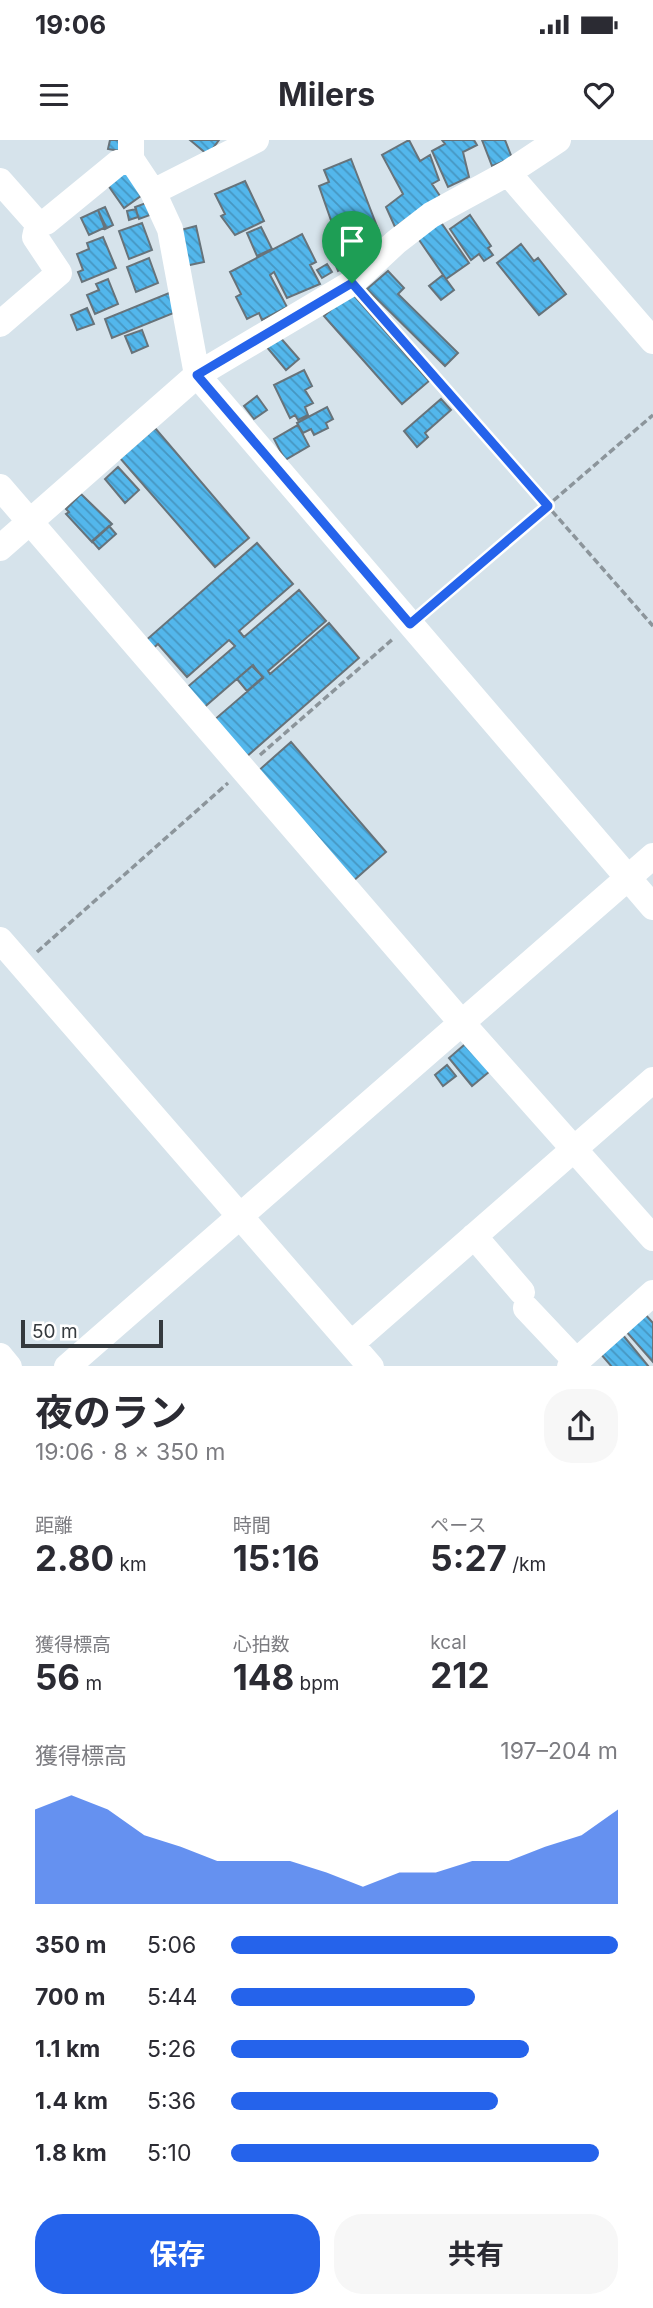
<!DOCTYPE html>
<html lang="ja">
<meta charset="utf-8">
<style>
:root{--surface:#fff;--page:#f7f7f7;--text:#2b2b33;--muted:#7c7c81;--accent:#2563eb}
body{margin:0;font-family:Inter,"Noto Sans JP",sans-serif;background:var(--page);color:var(--text);height:100vh;display:flex;flex-direction:column;font-size:26px;white-space:nowrap}
*{box-sizing:border-box;margin:0}
p{font-size:23px;color:var(--muted)}
.icon{flex:none;width:38px;height:38px;fill:none;stroke:currentColor;stroke-width:2;stroke-linecap:round;stroke-linejoin:round}
.map{position:relative;height:1226px;overflow:hidden}
.drawer{display:flex;flex-direction:column;background:var(--surface);flex:1}
.drawer>*{flex:none}
.scale{position:absolute;left:21px;bottom:18px;width:142px;box-sizing:border-box;padding-left:7px;border:4px solid #353a3e;border-top:0;font-size:19px;line-height:24px;white-space:nowrap;color:#353a3e;-webkit-text-stroke:5px #fff;paint-order:stroke}
.pin{position:absolute;display:grid;place-items:center;width:60px;height:60px;color:#fff;margin:-72px -30px;border-radius:50% 50% 50% 0;rotate:-45deg;box-shadow:0 0 7px #0007}
.pin .icon{rotate:45deg}
.round{display:grid;place-items:center;flex:none;width:74px;height:74px;border-radius:28px;background:var(--page)}
.overview{display:flex;align-items:center;justify-content:space-between;height:119px;padding:0 35px}
h1{font-size:38px;font-weight:700;line-height:52px}
.stats{display:grid;grid-template-columns:repeat(3,1fr);gap:10px;height:119px;padding:7px 35px}
.stats div{display:grid;align-content:center}
.stats b{font-size:35px;font-weight:700}
.stats small{font-size:19px;font-weight:400}
.stats p{font-size:19px}
.chart{height:196px;padding:14px 35px}
.chart p{display:flex;justify-content:space-between}
.chart svg{width:100%;height:126px;margin-top:7px;fill:var(--accent);opacity:.7}
.button{display:flex;gap:14px;margin-top:auto;padding:14px 35px}
.button a{flex:1;height:80px;border-radius:28px;background:var(--accent);color:#fff;font-size:28px;font-weight:700;line-height:80px;text-align:center}
.button a+a{background:var(--page);color:var(--text)}
ul{padding:0 35px;list-style:none;font-size:23px}
li{display:grid;grid-template-columns:112px 84px 1fr;align-items:center;height:52px}
li i{height:18px;border-radius:9px;background:var(--accent)}
.status{display:flex;justify-content:space-between;align-items:center;height:49px;padding:0 35px;background:var(--surface);direction:ltr}
.status svg{height:19px;fill:currentColor}
header{display:flex;justify-content:space-between;align-items:center;height:91px;padding:0 35px;background:var(--surface);font-size:32px;font-weight:700}
.map>svg:first-child{display:block}
</style>
<div class="status"><b>19:06</b><svg viewBox="0 0 49 12"><path d="M0 12V9h3v3zM5 12V6h3v6zM10 12V3h3v9zM15 12V0h3v12zM26 1h20v11H26zM47 4h2v5h-2z"/></svg></div>
<header><svg class="icon" aria-label="menu" viewBox="0 0 24 24"><path d="M4 6h16M4 12h16M4 18h16"/></svg>Milers<svg class="icon" aria-label="heart" viewBox="0 0 24 24"><path d="M12 20l-8-8c-3-5 5-10 8-4 3-6 11-1 8 4z"/></svg></header>
<div class="map">
<svg width="653" height="1227" viewBox="0 0 653 1227">
<defs>
<pattern id="building-back-hatch" width="6" height="6" patternUnits="userSpaceOnUse" patternTransform="scale(1.75)"><rect width="6" height="6" fill="#53b7ec"/><path d="M-1 5l2 2M0 0l6 6M5-1l2 2" fill="none" stroke="#4696c1"/></pattern>
</defs>
<rect width="100%" height="100%" fill="#d6e3eb"/>
<path fill="url(#building-back-hatch)" stroke="#67737a" stroke-width="2" d="M110 0H122L120 11 108 9Z
M190 0H219L208 15Z
M409 0 420 21 430 15 439 40 432 44 440 56 395 87 386 67 403 54 382 15Z
M442 0H474L477 5 463 12 469 37 448 47 432 11 445 4Z
M482 0H505L512 18 492 26Z
M351 19 378 89 373 90 378 101 365 107 367 112 356 117 345 96 341 97 336 85 333 86 319 46 329 42 324 30Z
M126 26 145 53 124 68 105 41Z
M245 41 264 81 235 95 221 76 225 74 215 54Z
M146 63 150 75 139 79 135 67Z
M105 67 113 85 105 89 98 70Z
M136 69 138 77 129 80 127 71Z
M98 70 106 87 89 95 81 78Z
M470 75 491 106 488 108 493 115 484 121 479 114 471 120 450 89Z
M438 78 469 123 446 139 415 94Z
M142 83 152 110 129 119 119 91Z
M196 86 204 122 185 126 177 91Z
M261 87 272 109 257 116 247 93Z
M302 94 316 122 310 125 320 144 287 158 274 132 270 135 287 167 262 180 259 173 247 179 236 157 241 154 230 132Z
M103 97 116 128 82 142 78 132 83 130 77 114 89 109 87 103Z
M347 102 356 123 338 131 332 116 343 111 340 105Z
M521 104 534 121 538 118 566 154 539 175 497 123Z
M149 118 158 143 136 152 127 127Z
M327 124 332 132 322 138 317 130Z
M388 131 404 148 398 154 458 213 445 226 367 149Z
M443 135 454 150 441 160 429 146Z
M108 139 118 164 95 174 87 155 99 150 96 144Z
M351 152 429 241 402 264 324 176Z
M169 153 176 172 112 198 105 179Z
M87 168 94 184 77 190 71 175Z
M142 190 148 206 132 213 125 196Z
M278 195 299 219 286 230 266 206Z
M304 230 312 246 305 250 313 263 305 267 308 275 298 280 295 275 290 278 274 245Z
M257 256 267 270 254 279 244 266Z
M441 259 451 270 425 293 428 297 417 307 404 291Z
M327 267 333 279 326 283 328 288 314 295 311 289 303 293 297 283Z
M298 285 309 306 285 320 274 299Z
M155 288 249 398 215 427 120 318Z
M118 327 139 350 125 363 105 339Z
M81 354 112 384 92 402 66 374 69 372 66 369Z
M109 386 116 394 99 409 92 401Z
M257 403 293 444 239 491 244 497 299 450 326 481 268 531 270 534 329 483 359 518 245 618 213 581 263 538 253 525 201 570 184 550 235 506 229 500 187 537 158 504 151 510 144 502Z
M252 526 263 537 247 551 237 539Z
M291 602 386 712 352 742 257 632Z
M471 899 495 927 472 946 449 918Z
M447 925 456 936 443 946 435 935Z
M644 1173 653 1183V1222L625 1190Z
M622 1194 649 1227H612L600 1213Z"/>
<g fill="none" stroke-linecap="round" stroke-linejoin="round">
<path stroke="#8c959b" stroke-width="3.5" stroke-dasharray="7 3.5" stroke-linecap="butt" d="M365 158 653 486
M426 470 653 275
M260 615 394 498
M37 812 228 643"/>
<path stroke="#fff" stroke-width="26" d="M131 0V19L153 52 170 89 197 235 653 767
M508 33 653 201
M0 41 38 84 35 97 59 133 0 184
M153 52 256 0
M38 84 46 82 118 23 131 19
M0 347 461 882 653 1098
M0 408 197 235 352 143 396 102 431 75 508 33 558 0
M0 800 371 1227
M474 1096 522 1152
M526 1168 576 1221
M351 1204 653 940
M0 1216 9 1227
M67 1227 653 716
M570 1227 653 1153"/>
</g>
<g fill="none" stroke-linecap="round" stroke-linejoin="round">
<g stroke="#fff" stroke-width="14">
<path id="route" d="M352 143 548 366 410 484 197 235Z"/>
</g>
<use href="#route" stroke="#2563eb" stroke-width="9"/>
</g>
</svg>
<div class="scale">50 m</div>
<div class="pin" style="left:352px;top:143px;background:#1e9e55"><svg class="icon" aria-label="arrive" viewBox="0 0 24 24"><path d="M6 21V4h12l-3 4 3 4H6"/></svg></div>
</div>
<section class="drawer">
<div class="overview"><div><h1>夜のラン</h1><p>19:06 · 8 × 350 m</p></div><a class="round"><svg class="icon" aria-label="share" viewBox="0 0 24 24"><path d="M12 15V3M7 8l5-5 5 5M5 13v7h14v-7"/></svg></a></div>
<div class="stats">
<div><p>距離</p><b>2.80<small> km</small></b></div>
<div><p>時間</p><b>15:16</b></div>
<div><p>ペース</p><b>5:27<small> /km</small></b></div>
</div>
<div class="stats">
<div><p>獲得標高</p><b>56<small> m</small></b></div>
<div><p>心拍数</p><b>148<small> bpm</small></b></div>
<div><p>kcal</p><b>212</b></div>
</div>
<div class="chart"><p><span>獲得標高</span>197–204 m</p>
<svg viewBox="0 0 160 44" preserveAspectRatio="none"><path d="M0 44V11L10 6L20 11L30 20L40 24L50 29L60 29L70 29L80 33L90 38L100 33L110 33L120 29L130 29L140 24L150 20L160 11V44z"/></svg>
</div>
<ul>
<li><b>350 m</b>5:06<i style="width:100%"></i></li>
<li><b>700 m</b>5:44<i style="width:63%"></i></li>
<li><b>1.1 km</b>5:26<i style="width:77%"></i></li>
<li><b>1.4 km</b>5:36<i style="width:69%"></i></li>
<li><b>1.8 km</b>5:10<i style="width:95%"></i></li>
</ul>
<div class="button"><a>保存</a><a>共有</a></div>
</section>
